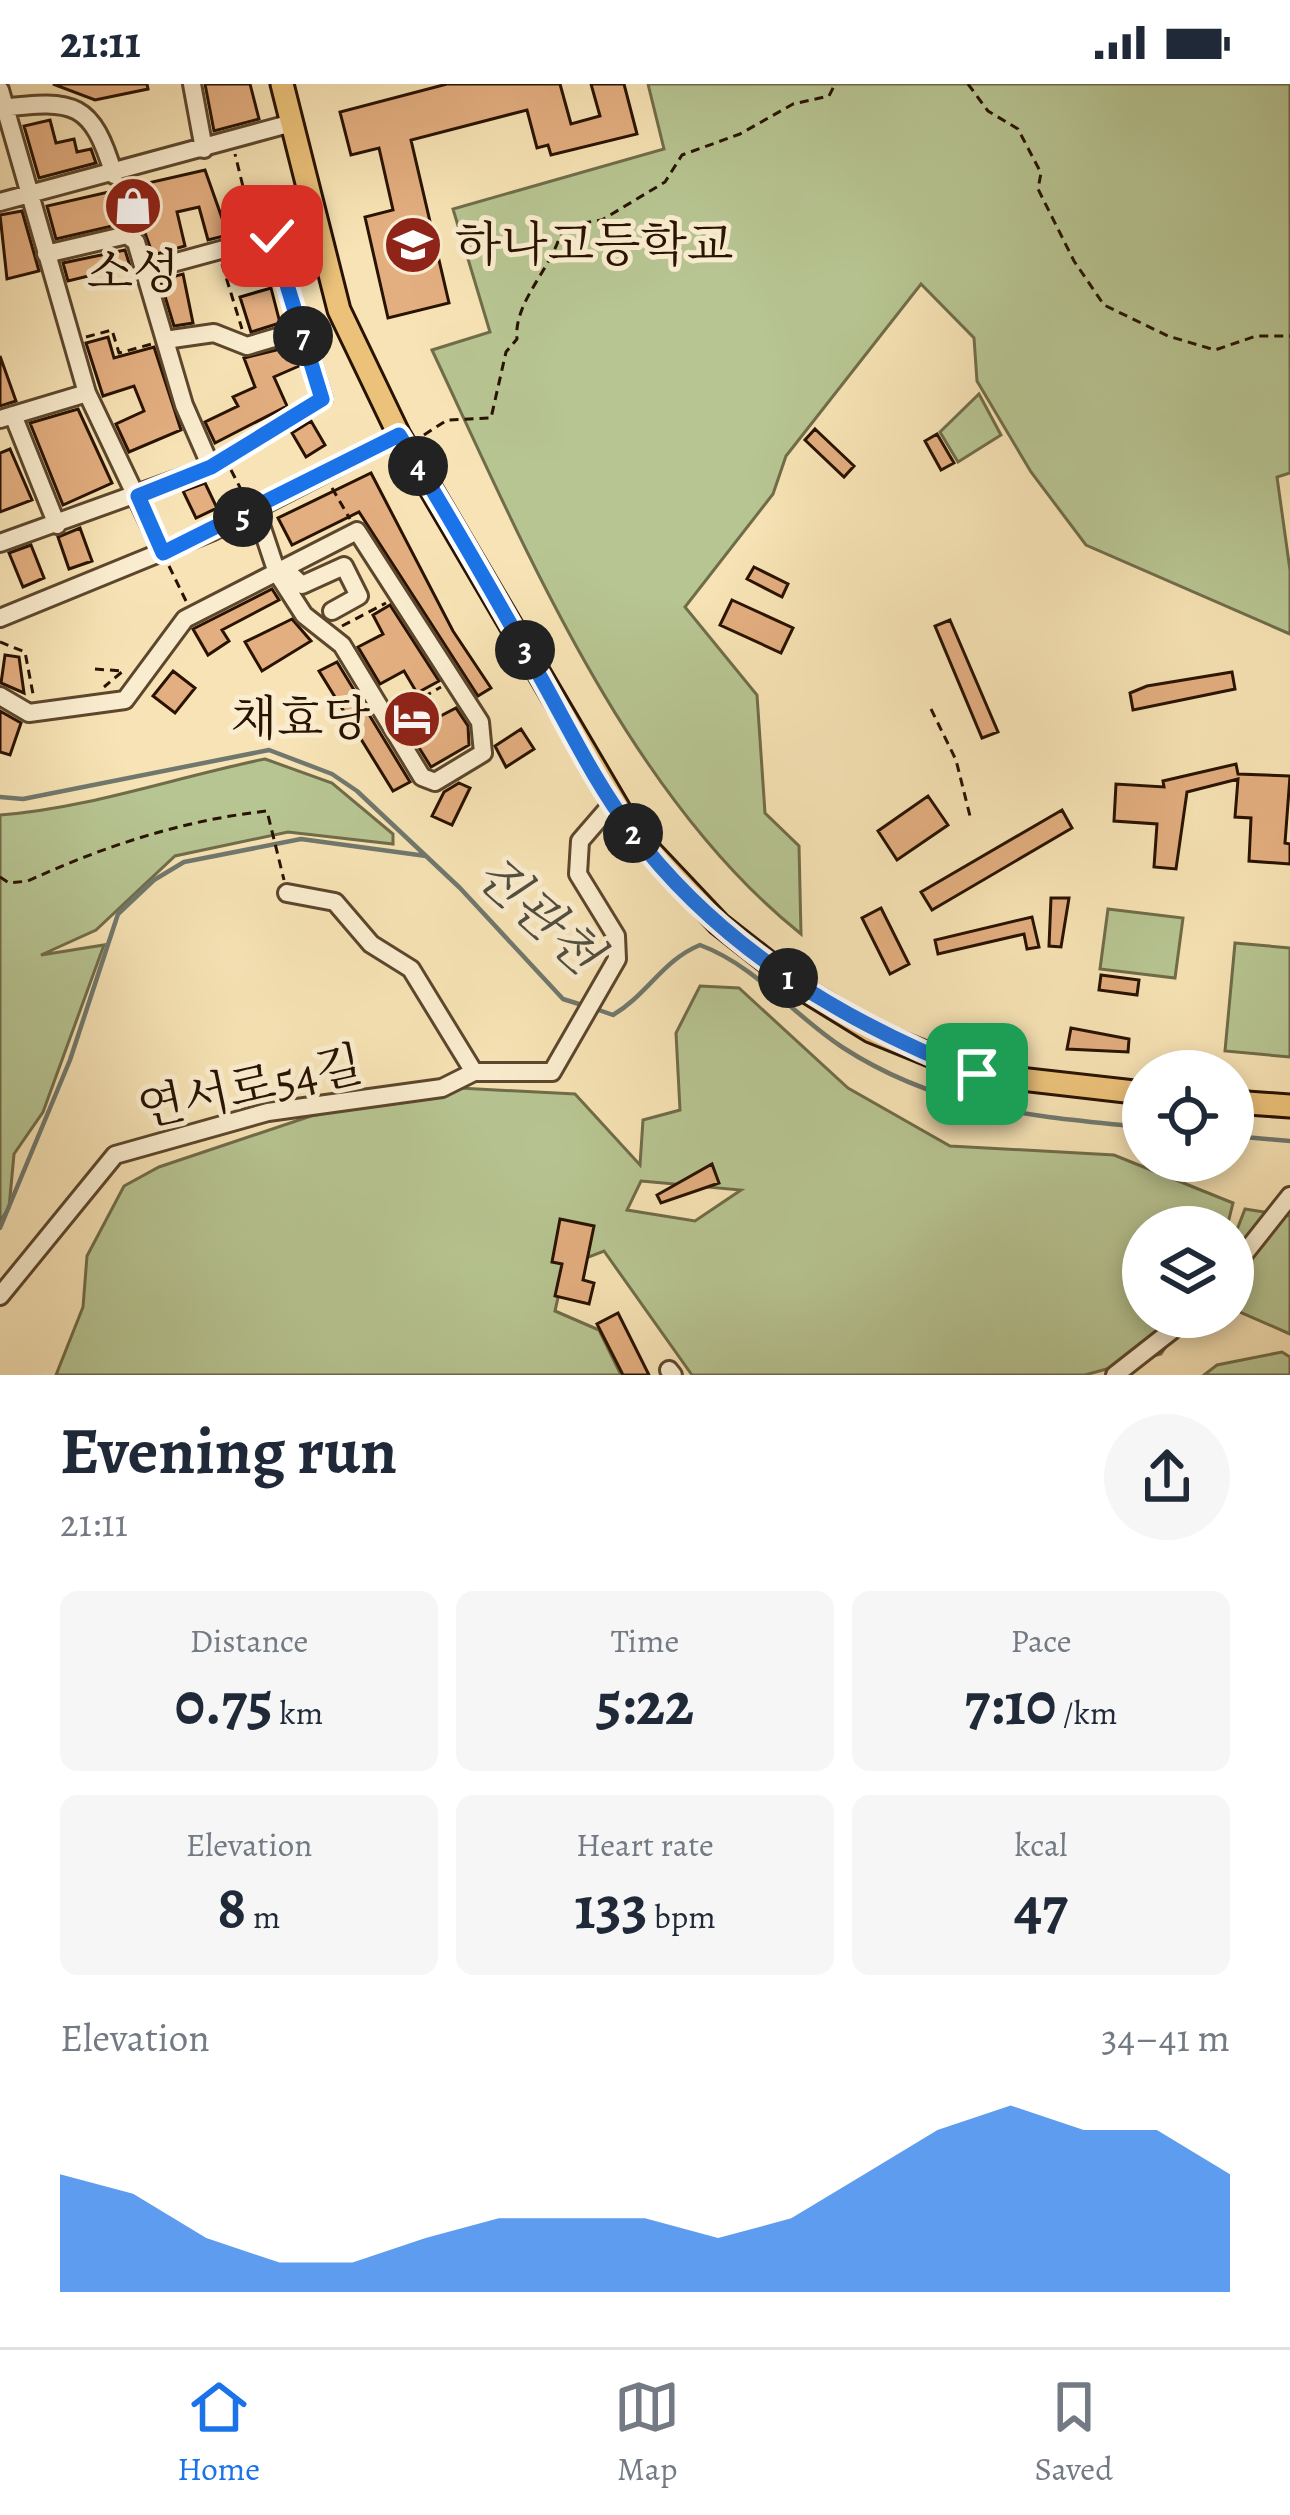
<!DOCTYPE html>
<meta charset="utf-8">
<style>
:root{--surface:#fff;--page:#f6f6f7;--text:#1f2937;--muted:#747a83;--line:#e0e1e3;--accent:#1a73e8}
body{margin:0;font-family:Alegreya,"Noto Serif KR",serif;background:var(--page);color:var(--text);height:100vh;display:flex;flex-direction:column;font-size:45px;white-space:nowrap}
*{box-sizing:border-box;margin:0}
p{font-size:39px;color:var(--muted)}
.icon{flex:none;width:66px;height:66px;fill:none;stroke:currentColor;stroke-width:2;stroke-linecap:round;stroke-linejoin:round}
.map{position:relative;height:1291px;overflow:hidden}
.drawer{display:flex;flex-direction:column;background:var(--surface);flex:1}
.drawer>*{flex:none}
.fabs{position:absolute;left:1122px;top:966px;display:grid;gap:24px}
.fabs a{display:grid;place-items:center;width:132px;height:132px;border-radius:50%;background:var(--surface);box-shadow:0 6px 18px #0003;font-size:60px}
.pin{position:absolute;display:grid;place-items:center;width:102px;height:102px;color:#fff;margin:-51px;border-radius:24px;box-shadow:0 6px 18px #0006}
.km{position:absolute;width:60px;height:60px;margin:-30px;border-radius:50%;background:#222;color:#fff;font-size:33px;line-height:60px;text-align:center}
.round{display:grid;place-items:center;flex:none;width:126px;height:126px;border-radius:63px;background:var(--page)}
.summary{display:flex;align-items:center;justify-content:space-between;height:204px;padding:0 60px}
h1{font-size:66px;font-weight:600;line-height:90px}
.metrics{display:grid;grid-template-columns:repeat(3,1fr);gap:18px;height:204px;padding:12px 60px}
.metrics div{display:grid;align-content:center;border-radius:18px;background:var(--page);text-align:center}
.metrics b{font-size:60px;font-weight:600}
.metrics small{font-size:33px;font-weight:400}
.metrics p{font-size:33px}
.chart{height:336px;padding:24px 60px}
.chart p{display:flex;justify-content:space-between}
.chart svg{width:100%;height:216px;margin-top:12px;fill:var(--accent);opacity:.7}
.status{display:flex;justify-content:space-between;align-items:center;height:84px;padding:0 60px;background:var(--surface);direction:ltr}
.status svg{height:33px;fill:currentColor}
.tab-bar{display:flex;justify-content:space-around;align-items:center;height:168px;border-top:3px solid var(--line);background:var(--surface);font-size:33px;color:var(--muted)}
.tab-bar a{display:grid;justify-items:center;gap:6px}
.tab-bar .selected{color:var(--accent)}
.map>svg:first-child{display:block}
</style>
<div class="status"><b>21:11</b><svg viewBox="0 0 49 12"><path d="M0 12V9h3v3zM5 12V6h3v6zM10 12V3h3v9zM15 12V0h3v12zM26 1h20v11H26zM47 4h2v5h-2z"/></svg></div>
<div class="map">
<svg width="1290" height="1291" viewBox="0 0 1290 1291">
<rect width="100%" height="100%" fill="#f7e3b5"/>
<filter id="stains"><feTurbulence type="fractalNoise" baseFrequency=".00167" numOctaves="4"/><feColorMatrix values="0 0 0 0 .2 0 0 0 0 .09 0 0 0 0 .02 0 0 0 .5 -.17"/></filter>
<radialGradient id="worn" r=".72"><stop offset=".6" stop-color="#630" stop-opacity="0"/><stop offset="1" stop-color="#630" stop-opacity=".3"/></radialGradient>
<path fill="#b7c592" stroke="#706c49" stroke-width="3" fill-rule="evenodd" d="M648 0H1290V389L1277 393 1290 486V550L1086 461 1031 388 977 297 974 254 921 200 786 372 773 410 685 523 757 611 765 729 799 762 801 850C628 712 525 464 432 266L490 248 453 125 664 65Z
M979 310 1001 351 958 378 940 348Z
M265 675 332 699 393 750V760L288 748 175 772 96 846 41 871 104 861 43 1028 14 1070 9 1124 0 1137V731C90 724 176 693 265 675Z
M1108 825 1183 834 1175 894 1100 885Z
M1235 859 1290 864V973L1225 967Z
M700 902 739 904 848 1004 950 1062 1114 1071 1233 1119 1227 1143H1143V1233H1185L1161 1270 1085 1291H692L604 1167 565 1182 555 1227 599 1246 621 1291H56L83 1223 87 1172 124 1102 159 1083 311 1032 459 1004 575 1010 640 1081 643 1036 680 1026 676 949ZM641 1097 741 1106 695 1137 627 1126Z
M1245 1125 1290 1132V1250L1233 1225V1156Z
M1282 1268 1290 1273V1291H1204L1217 1281Z"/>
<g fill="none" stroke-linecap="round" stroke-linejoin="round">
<path stroke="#70786e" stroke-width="4.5" d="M0 713 23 715 269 666 332 690 357 707 460 804 563 915 582 921
M593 924 613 931C647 911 663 876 700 861 756 882 792 930 842 963 939 1026 1032 1032 1143 1043
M1233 1052 1290 1057
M0 1144 70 976 118 830 154 796 184 778 301 755 426 772"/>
</g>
<path fill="#e3ae80" stroke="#281200" stroke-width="3" d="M53 0H147L148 5 95 16Z
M205 0H250L259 35 214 47Z
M447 0H560L571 40 600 32 591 0H624L637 50 551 71 548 61 537 64 527 26 411 56 449 219 388 234 365 133 393 126 379 64 351 71 340 28Z
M50 36 56 59 74 55 77 68 91 65 96 79 39 94 24 42Z
M205 86 228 151 208 156 199 123 177 128 185 162 153 171 145 149 129 138 56 155 47 122Z
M22 127 39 187 7 195 0 131Z
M125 166 130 182 68 197 63 179Z
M183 190 193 239 174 242 160 196Z
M271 204 280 239 251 248 240 213Z
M108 253 114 274 154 263 181 346 129 368 116 340 144 327 134 302 103 312 86 259Z
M293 262 299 282 274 293 287 322 215 359 205 338 238 322 233 313 255 303 244 274Z
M0 272 16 317 0 322Z
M78 325 112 399 63 421 30 339Z
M311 337 325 361 306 373 292 349Z
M815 345 854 382 844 393 805 356Z
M937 350 954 379 941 386 925 357Z
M10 365 32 416 0 428V369Z
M371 389 453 547 491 604 478 612 359 428 292 461 278 434Z
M205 399 217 424 196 434 183 407Z
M80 444 92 477 69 485 58 453Z
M31 461 44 494 23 503 9 469Z
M754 483 788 500 782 513 747 495Z
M272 505 279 516 222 546 229 557 208 571 193 545Z
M732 516 793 544 781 569 720 541Z
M390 521 439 597 417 609 404 587 380 600 358 563 383 550 373 531Z
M292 535 311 557 262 587 245 558Z
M950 536 998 648 982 654 935 542Z
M5 571 19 573 24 609 1 599Z
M337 578 410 698 393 707 319 587Z
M173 587 195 604 175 629 153 612Z
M1232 588 1235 605 1133 626 1130 609 1147 602Z
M420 621 429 638 456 624 468 642 469 661 431 683 400 633Z
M0 627 21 639 10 671 0 668Z
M521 645 534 665 506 683 495 662Z
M1236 680 1238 690 1290 692 1285 759 1290 760V780L1249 777 1251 734 1235 733 1238 695 1187 708 1176 785 1154 783 1157 740 1114 737 1116 700 1164 703 1163 697Z
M459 699 470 704 452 741 432 732 444 708Z
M928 712 948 741 897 776 878 747Z
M1062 726 1072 744 932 826 921 808Z
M1051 814H1069L1061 863 1049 862Z
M881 824 909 880 890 890 862 834Z
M1032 833 1039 863 1027 865 1024 850 938 870 935 856Z
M1101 891 1139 896 1137 911 1099 906Z
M1071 944 1129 955 1128 968 1067 965Z
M712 1080 719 1099 661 1119 657 1111Z
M560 1135 594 1142 583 1196 594 1199 589 1220 555 1212 562 1180 552 1178Z
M618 1229 649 1291H623L597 1240Z"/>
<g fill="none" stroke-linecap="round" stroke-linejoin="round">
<g stroke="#5c462d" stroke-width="22">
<path id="minor" d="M192 0 204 65
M0 6 87 309 163 469
M1 24C75 15 92 18 114 91
M0 118 292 39
M46 170 127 151 136 158 184 321 211 383
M165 256 214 249 247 262 301 246
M13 331 57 441
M0 335 87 309
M0 459 211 383 323 315 272 152 147 186
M285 485 302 501 344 482 359 512 332 527
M0 534 213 447 399 351
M0 612 29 629 125 616 185 535 357 447 480 638 483 669 435 698 422 693 342 561 304 531 277 489 256 426
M287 809 335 818 371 860 411 885 474 988
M1233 1184 1290 1112
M0 1212 115 1071 268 1028 442 1004 474 988H552L617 875 616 852 578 790 580 757 612 720
M669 1286 673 1291
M1115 1291 1189 1233"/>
</g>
<g stroke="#281200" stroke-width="27">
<path id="major" d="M282 0 339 226 399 351 633 749 719 840 798 902 871 947 977 990 1143 1009
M1233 1018 1290 1022"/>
</g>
<path stroke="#281200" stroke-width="3" stroke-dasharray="9 6" stroke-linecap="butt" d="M968 0 988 27 1018 45 1041 89 1038 105 1074 177 1104 221 1168 252 1215 266 1256 252H1290
M233 144 227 123 247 119 235 70
M222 180 242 245
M86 253 112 246 119 269 152 260
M424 351 447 336 491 334 506 268 517 255C513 216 557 180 562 142L602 136 665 98 682 71 740 50 793 20 829 12 835 0
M231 386 246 415
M332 404 350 435
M169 482 186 517
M342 542 386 519
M0 558 25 568 33 610
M95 585 123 587 104 603
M931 625 956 676 971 736
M397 628 441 603
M0 793 9 799 28 797C104 762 184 736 267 727L284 796"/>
<use href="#minor" stroke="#faedcf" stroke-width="16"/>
<use href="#major" stroke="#ecc27a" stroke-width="21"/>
</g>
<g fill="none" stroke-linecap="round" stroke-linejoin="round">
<g stroke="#fff" stroke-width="24">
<path id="route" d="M272 152 322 315 211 383 138 412 163 469 399 351C449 431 496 514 542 596 570 646 596 700 631 746 719 863 843 938 977 990"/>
</g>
<use href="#route" stroke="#1a73e8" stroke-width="15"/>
</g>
<defs>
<g id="shop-disc" transform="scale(3)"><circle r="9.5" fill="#8f2418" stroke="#faedcf"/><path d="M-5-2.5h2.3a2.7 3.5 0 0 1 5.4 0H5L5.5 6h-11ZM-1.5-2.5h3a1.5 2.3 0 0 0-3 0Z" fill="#fff"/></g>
<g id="school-disc" transform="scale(3)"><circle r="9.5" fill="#8f2418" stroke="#faedcf"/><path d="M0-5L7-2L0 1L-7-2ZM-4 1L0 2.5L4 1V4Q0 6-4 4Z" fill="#fff"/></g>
<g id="hotel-disc" transform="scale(3)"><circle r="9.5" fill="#8f2418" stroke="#faedcf"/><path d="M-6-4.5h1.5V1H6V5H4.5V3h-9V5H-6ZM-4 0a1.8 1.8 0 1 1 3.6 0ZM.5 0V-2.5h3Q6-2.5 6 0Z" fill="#fff"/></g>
</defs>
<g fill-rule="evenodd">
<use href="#shop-disc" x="133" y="122"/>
<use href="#school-disc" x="413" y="161"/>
<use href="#hotel-disc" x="412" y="635"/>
</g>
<g text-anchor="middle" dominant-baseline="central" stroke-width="10" stroke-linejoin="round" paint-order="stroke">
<g font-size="48" fill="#281200" stroke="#faedcf" text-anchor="start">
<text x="455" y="161">하나고등학교</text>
<text x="133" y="188" text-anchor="middle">소성</text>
<text x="370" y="635" text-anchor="end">채효당</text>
</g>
<g font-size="48" fill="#281200" stroke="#faedcf">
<text transform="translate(250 1003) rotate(-12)">연서로54길</text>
</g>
<g font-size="51" font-style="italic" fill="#524e40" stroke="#faedcf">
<text transform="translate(538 830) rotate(42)">진관천</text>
</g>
</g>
<rect width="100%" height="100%" filter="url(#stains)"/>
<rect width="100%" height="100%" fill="url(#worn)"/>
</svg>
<div class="fabs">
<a><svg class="icon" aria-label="locate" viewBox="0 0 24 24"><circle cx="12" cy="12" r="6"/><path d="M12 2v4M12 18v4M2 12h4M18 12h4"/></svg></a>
<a><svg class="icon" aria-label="layers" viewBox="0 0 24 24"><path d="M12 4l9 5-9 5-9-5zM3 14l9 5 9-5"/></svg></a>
</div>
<div class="pin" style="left:977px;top:990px;background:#1e9e55"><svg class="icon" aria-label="arrive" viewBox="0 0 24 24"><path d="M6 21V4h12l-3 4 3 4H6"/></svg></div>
<div class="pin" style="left:272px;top:152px;background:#d93025"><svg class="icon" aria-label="check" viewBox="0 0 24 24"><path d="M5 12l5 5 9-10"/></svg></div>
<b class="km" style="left:788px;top:894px">1</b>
<b class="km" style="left:633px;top:749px">2</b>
<b class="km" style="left:525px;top:566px">3</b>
<b class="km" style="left:418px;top:382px">4</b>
<b class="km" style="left:243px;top:433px">5</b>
<b class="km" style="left:303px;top:252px">7</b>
</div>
<section class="drawer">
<div class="summary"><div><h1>Evening run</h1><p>21:11</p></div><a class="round"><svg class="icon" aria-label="share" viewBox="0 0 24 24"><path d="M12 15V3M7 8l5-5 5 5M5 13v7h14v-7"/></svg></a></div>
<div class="metrics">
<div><p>Distance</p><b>0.75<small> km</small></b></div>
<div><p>Time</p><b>5:22</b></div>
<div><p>Pace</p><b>7:10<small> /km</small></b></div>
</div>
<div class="metrics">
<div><p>Elevation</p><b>8<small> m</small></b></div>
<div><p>Heart rate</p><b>133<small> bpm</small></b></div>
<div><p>kcal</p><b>47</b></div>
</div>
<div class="chart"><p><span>Elevation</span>34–41 m</p>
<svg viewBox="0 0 160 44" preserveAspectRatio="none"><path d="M0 44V20L10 24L20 33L30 38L40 38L50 33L60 29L70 29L80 29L90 33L100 29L110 20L120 11L130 6L140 11L150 11L160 20V44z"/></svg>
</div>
</section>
<nav class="tab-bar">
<a class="selected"><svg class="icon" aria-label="home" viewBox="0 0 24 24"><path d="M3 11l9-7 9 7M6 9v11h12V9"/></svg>Home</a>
<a><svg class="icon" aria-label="map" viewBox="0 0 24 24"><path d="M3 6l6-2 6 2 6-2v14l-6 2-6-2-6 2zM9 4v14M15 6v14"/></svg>Map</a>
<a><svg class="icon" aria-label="saved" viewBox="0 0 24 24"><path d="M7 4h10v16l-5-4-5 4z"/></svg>Saved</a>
</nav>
